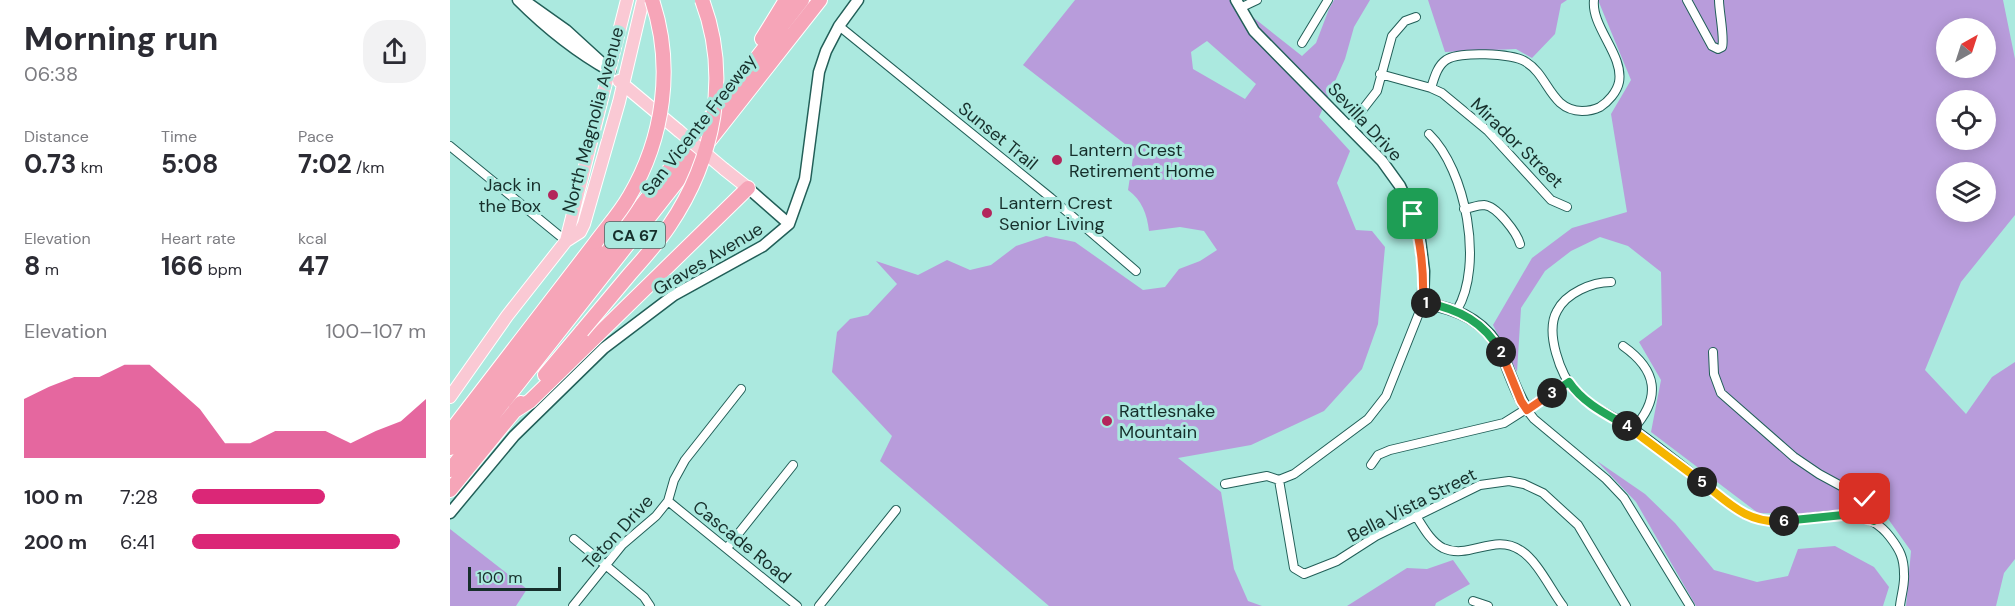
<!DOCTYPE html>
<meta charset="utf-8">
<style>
:root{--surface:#fff;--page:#f2f2f3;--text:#2b2b33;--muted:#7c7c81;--accent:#db2777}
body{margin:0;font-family:"DM Sans",sans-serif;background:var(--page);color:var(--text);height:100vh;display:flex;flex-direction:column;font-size:22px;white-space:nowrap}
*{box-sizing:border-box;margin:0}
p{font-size:20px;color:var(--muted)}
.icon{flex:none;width:33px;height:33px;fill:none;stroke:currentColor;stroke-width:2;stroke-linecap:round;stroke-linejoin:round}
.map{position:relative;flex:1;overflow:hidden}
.details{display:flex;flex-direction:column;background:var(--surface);width:450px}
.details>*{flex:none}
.needle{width:39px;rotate:39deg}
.fabs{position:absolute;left:1486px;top:18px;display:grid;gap:12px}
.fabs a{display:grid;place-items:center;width:60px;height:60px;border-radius:50%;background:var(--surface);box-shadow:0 3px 15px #0003;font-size:30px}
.scale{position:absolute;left:18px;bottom:15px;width:93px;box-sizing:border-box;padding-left:6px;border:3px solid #162f2b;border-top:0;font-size:16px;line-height:21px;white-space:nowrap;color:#162f2b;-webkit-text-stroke:4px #abe9df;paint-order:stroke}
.pin{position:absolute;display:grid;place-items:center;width:51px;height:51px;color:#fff;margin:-26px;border-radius:12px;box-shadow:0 3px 9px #0006}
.km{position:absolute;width:30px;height:30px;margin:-15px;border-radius:50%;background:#222;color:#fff;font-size:16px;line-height:30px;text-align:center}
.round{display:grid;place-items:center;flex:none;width:63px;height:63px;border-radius:24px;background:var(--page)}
.headline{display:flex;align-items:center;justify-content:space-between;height:102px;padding:0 24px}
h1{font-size:33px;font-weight:700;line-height:45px}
.metrics{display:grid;grid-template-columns:repeat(3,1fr);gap:9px;height:102px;padding:6px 24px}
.metrics div{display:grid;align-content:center}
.metrics b{font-size:26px;font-weight:700}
.metrics small{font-size:16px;font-weight:400}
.metrics p{font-size:16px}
.chart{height:168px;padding:12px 24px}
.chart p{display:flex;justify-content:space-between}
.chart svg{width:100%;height:108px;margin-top:6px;fill:var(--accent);opacity:.7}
ul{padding:0 24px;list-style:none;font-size:20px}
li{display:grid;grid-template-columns:96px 72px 1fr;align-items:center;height:45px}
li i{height:15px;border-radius:8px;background:var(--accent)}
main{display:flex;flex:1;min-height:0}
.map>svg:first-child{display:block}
</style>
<main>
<section class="details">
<div class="headline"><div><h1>Morning run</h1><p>06:38</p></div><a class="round"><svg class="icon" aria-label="share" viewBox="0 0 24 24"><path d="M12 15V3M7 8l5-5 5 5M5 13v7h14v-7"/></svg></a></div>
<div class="metrics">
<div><p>Distance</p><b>0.73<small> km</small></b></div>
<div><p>Time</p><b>5:08</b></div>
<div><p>Pace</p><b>7:02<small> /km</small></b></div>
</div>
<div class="metrics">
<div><p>Elevation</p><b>8<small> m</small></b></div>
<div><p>Heart rate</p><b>166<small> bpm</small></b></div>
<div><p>kcal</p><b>47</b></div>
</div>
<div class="chart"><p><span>Elevation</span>100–107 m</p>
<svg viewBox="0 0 160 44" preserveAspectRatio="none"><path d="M0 44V20L10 15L20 11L30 11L40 6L50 6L60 15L70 24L80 38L90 38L100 33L110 33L120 33L130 38L140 33L150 29L160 20V44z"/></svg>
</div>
<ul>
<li><b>100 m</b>7:28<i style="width:57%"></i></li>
<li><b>200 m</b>6:41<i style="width:89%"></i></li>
</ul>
</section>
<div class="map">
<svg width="1565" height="606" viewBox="0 0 1565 606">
<rect width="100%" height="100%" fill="#abe9df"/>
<path fill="#b89cdb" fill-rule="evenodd" d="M625 0H781L852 56 866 43 879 9 884 0H920L904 27 895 59 869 117 900 151 887 183 906 230 922 231 935 247 928 324 912 369 874 411 801 445 728 458 771 492 784 569 798 601 812 606H599L430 461 442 436 382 372 387 332 400 319 418 315 447 284 426 261 468 275 497 260 520 270 541 265 566 246 596 236 625 242 693 290 715 287 729 269 750 261 767 250 754 231 730 227 699 231C697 214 692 200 678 190L684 151 573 65ZM757 41 806 84 795 99 743 69 741 52Z
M978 0H1117L1111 4 1105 34 1082 58 1066 49 995 52Z
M1148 0H1553L1565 59V215L1511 282 1475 370 1516 414 1542 377 1565 362V559L1554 573 1546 606H1456L1461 551 1436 516 1308 513 1201 432 1211 380 1189 342 1212 325 1211 272 1178 246 1150 237 1121 251 1095 271 1071 308 1067 372 1043 325 1082 258 1122 228 1177 212 1161 114 1181 80ZM1497 28H1536V68H1497ZM1497 100H1536V140H1497ZM1497 172H1536V212H1497Z
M1147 461 1195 494 1225 523 1264 570 1307 582 1338 576 1348 549 1385 546 1424 567 1439 587 1433 606H1246L1186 502Z
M0 529 77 589 66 606H0Z
M1003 560 1020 584 986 603 985 606H897L957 568 977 569Z"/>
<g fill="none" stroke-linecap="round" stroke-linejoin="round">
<g stroke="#225f58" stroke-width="10">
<path id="street" d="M1237 0 1262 46 1268 49 1272 47C1275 40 1269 11 1269 0
M790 8 807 0
M389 26 601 198 686 271
M852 43 878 0
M930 74 981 88 992 93 1038 131 1101 200 1117 207
M981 88C984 79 987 66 996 60 1008 51 1063 53 1076 62 1099 76 1100 110 1132 111 1138 111 1144 110 1150 107 1158 102 1167 92 1169 82 1174 55 1141 27 1144 0
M899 127 927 91 942 36 955 21 966 17
M979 134C1016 170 1034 265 1007 310
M0 146 116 241
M1014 209C1020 208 1028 205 1034 205 1047 206 1067 233 1070 244
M1161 282C1142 282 1116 293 1107 311 1095 332 1110 375 1126 392 1142 409 1165 416 1184 429 1219 454 1252 482 1285 508 1334 545 1400 485 1440 537 1450 550 1454 558 1454 574 1455 584 1451 596 1450 606
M1173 346C1207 370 1212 397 1183 429
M1263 352 1264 374 1271 393 1344 457 1369 474 1415 499 1426 509 1424 521
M1077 410 1084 419 1156 479 1174 498 1240 606
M921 465 928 455 940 450 1054 423 1119 382
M829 480 844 568 854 574 887 561 926 536 1030 485 1059 481 1074 484 1093 493 1128 525 1176 606
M829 480 844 474 918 419 936 396 973 303
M775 484 817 476 829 480
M218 501 347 606
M966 516C973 527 981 542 993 548 1019 560 1044 533 1070 550 1087 560 1101 590 1113 606
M124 539 194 597 200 606
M277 548 343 465
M1023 601 1038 606
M123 606 172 545 206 516 218 501 224 480 235 460 291 389
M369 606 446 510"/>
</g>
<g stroke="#225f58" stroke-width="13">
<path id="secondary" d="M68 0C95 27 126 52 160 71
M786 0 804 31 932 161 950 186 963 214 970 240 974 271 973 303C1007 308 1037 321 1052 354 1060 373 1066 393 1077 410
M75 1 116 30 151 62
M298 188 339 224
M0 513 64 436 154 348 224 295 313 246 339 224 355 179 369 72 376 51 389 26 408 0"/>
</g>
<g stroke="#fff" stroke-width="14">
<path id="primary" d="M169 81 229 131
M274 169 298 188
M116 241 177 0
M0 397 57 316 116 241 130 232 134 224 169 102 193 0"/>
</g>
<g stroke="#fff" stroke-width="16">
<path id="highway" d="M312 39 336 0
M95 375 132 331
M66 410 80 401 298 188
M0 432 146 242
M0 448 52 384 352 0
M0 470 370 0
M0 490 71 403"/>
</g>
<use href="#street" stroke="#fff" stroke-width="8"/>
<use href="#secondary" stroke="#fff" stroke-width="10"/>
<use href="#primary" stroke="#fac9d4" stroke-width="12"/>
<use href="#highway" stroke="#f6a5b8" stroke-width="14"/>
<g stroke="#fff" stroke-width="14" stroke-linecap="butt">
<path id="primary-bridge" d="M229 131 274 169"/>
</g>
<g stroke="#fff" stroke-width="16" stroke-linecap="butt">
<path id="highway-bridge" d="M146 242C157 227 170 213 179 197 214 138 224 66 202 0
M132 331C147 313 163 294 179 275 193 259 207 244 219 226 264 160 281 76 252 0"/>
</g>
<use href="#primary-bridge" stroke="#fac9d4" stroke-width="12"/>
<use href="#highway-bridge" stroke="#f6a5b8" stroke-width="14"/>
</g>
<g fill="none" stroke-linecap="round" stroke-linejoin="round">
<g stroke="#fff" stroke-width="12">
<path id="split-1" d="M963 214C971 245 974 270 973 303H976"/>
</g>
<g stroke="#fff" stroke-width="12">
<path id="split-2" d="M976 303C1009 309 1034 322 1051 352"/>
</g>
<g stroke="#fff" stroke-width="12">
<path id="split-3" d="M1051 352 1071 401 1077 410 1102 393"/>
</g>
<g stroke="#fff" stroke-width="12">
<path id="split-4" d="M1102 393 1119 382C1133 403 1156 414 1177 426"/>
</g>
<g stroke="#fff" stroke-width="12">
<path id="split-5" d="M1177 426 1252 482"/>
</g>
<g stroke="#fff" stroke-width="12">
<path id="split-6" d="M1252 482C1279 503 1297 524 1334 521"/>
</g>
<g stroke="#fff" stroke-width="12">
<path id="split-7" d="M1334 521 1403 514 1424 521V518"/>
</g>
<g stroke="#fff" stroke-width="12">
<path id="split-8" d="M1415 499 1426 509 1424 518"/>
</g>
<use href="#split-1" stroke="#f0652b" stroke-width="8"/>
<use href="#split-2" stroke="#22a559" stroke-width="8"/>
<use href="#split-3" stroke="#f0652b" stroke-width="8"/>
<use href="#split-4" stroke="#22a559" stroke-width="8"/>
<use href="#split-5" stroke="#f5b400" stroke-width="8"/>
<use href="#split-6" stroke="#f5b400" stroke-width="8"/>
<use href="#split-7" stroke="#22a559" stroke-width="8"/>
<use href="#split-8" stroke="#f5b400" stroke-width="8"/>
</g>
<g fill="#b3255b" stroke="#abe9df" stroke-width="2">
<circle cx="607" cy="160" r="6"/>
<circle cx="103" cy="195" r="6"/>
<circle cx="537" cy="213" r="6"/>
<circle cx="657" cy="421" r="6"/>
</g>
<g text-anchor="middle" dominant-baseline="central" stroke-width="6" stroke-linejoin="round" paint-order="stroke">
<rect fill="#abe9df" stroke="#436761" stroke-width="1.5" x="155" y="222" width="60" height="26" rx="4.5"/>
<g font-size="16" font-weight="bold" fill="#162f2b">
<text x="185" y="235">CA 67</text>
</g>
<g font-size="18" fill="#162f2b" stroke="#abe9df">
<text transform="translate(143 120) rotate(-75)">North Magnolia Avenue</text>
<text transform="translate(915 122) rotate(47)">Sevilla Drive</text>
<text transform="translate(249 125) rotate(-52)">San Vicente Freeway</text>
<text transform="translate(548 136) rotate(39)">Sunset Trail</text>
<text transform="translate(1067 143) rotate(44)">Mirador Street</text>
<text transform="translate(258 259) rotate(-31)">Graves Avenue</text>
<text transform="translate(962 505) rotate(-27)">Bella Vista Street</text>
<text transform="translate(168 532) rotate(-47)">Teton Drive</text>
<text transform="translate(292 542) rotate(39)">Cascade Road</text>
</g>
<g font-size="18" fill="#162f2b" stroke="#abe9df" text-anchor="start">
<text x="619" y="150">Lantern Crest<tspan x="619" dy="21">Retirement Home</tspan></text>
<text x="91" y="185" text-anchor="end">Jack in<tspan x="91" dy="21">the Box</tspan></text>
<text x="549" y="203">Lantern Crest<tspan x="549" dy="21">Senior Living</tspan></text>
<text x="669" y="411">Rattlesnake<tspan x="669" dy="21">Mountain</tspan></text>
</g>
</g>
</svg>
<div class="fabs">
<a><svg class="needle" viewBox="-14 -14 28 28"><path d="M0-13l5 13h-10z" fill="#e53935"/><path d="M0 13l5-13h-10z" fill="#7c7c81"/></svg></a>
<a><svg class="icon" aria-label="locate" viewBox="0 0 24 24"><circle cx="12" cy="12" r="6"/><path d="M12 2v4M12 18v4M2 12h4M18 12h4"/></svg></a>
<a><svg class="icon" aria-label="layers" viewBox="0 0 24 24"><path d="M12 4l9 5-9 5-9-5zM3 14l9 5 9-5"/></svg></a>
</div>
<div class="scale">100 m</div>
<div class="pin" style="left:963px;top:214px;background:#1e9e55"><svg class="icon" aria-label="arrive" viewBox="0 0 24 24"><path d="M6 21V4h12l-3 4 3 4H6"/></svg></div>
<div class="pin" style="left:1415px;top:499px;background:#d93025"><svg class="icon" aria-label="check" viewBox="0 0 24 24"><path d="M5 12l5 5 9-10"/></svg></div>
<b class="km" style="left:976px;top:303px">1</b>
<b class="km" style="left:1051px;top:352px">2</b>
<b class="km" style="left:1102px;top:393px">3</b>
<b class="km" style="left:1177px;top:426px">4</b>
<b class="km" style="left:1252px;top:482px">5</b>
<b class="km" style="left:1334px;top:521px">6</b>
</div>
</main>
